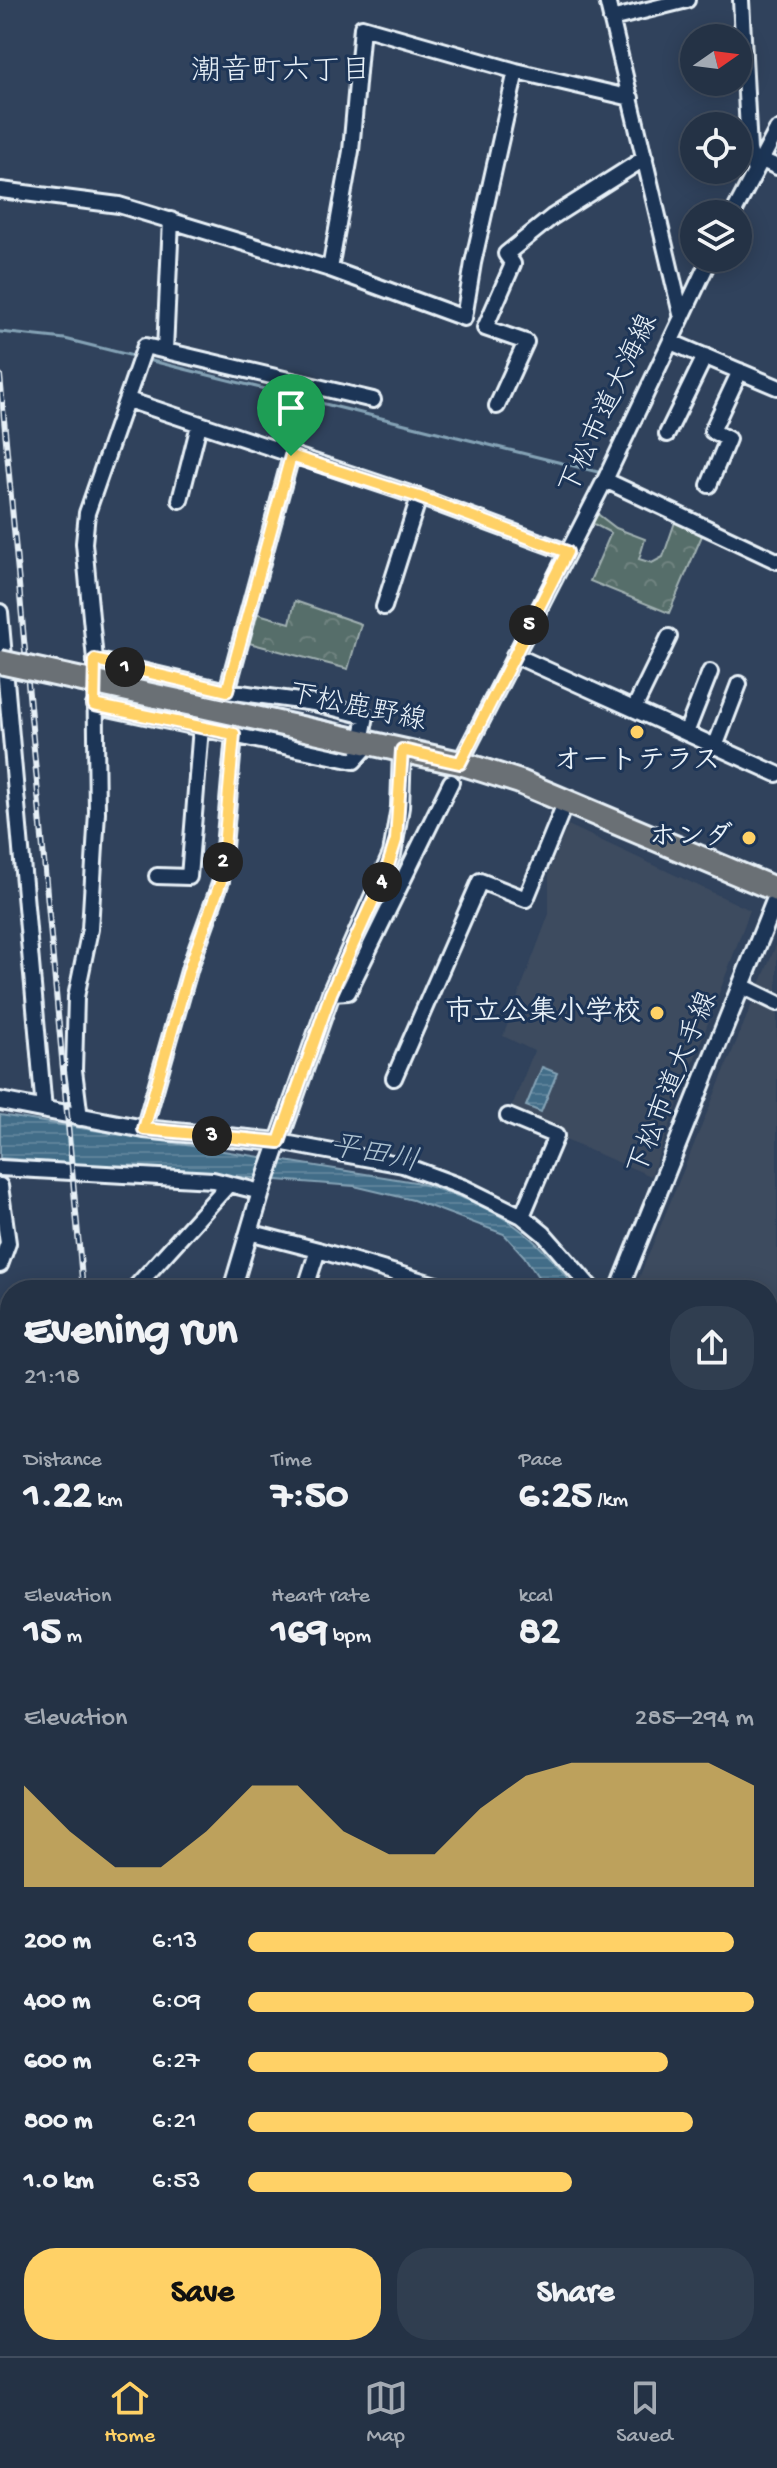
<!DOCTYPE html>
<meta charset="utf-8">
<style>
:root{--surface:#243245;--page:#303e50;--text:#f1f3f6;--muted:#a3aab3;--line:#414d5e;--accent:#ffd166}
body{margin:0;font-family:"Gochi Hand","Klee One",sans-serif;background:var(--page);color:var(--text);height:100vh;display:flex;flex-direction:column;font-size:30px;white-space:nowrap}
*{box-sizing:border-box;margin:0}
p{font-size:26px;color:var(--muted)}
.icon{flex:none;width:44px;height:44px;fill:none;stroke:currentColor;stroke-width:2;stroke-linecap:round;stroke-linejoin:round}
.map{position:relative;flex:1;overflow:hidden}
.panel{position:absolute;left:0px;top:1280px;width:778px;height:1076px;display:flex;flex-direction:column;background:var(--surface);border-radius:32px 32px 0 0;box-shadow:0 4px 20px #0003,0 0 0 2px var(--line)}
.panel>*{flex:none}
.needle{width:52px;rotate:76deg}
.fabs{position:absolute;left:680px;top:24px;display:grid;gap:16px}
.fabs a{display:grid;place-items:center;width:72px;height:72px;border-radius:50%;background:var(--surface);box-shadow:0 4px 20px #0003,0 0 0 2px var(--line);font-size:40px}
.pin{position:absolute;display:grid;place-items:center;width:68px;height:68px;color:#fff;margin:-82px -34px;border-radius:50% 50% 50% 0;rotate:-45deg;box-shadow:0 0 8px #0007}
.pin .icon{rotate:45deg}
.km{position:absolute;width:40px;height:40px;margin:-20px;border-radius:50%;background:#222;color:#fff;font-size:22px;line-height:40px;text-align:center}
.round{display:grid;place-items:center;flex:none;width:84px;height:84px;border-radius:32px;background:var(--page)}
.summary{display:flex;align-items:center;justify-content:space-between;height:136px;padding:0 24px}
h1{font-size:44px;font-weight:800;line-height:60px}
.metrics{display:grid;grid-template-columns:repeat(3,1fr);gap:12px;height:136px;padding:8px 24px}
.metrics div{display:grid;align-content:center}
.metrics b{font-size:40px;font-weight:800}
.metrics small{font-size:22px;font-weight:400}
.metrics p{font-size:22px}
.chart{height:224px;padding:16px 24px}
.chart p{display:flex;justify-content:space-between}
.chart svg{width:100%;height:144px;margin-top:8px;fill:var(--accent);opacity:.7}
.cta{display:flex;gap:16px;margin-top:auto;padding:16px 24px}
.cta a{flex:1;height:92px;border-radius:32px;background:var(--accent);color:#111;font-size:32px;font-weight:800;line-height:92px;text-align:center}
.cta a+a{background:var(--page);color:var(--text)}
ul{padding:0 24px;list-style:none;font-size:26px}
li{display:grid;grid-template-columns:128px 96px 1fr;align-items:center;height:60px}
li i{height:20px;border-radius:10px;background:var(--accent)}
.tabs{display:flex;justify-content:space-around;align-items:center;height:112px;border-top:2px solid var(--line);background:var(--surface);font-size:22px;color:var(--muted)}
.tabs a{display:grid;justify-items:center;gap:4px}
.tabs .current{color:var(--accent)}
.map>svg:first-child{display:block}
</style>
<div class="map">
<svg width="777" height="2356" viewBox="0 0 777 2356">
<defs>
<pattern id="park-crowns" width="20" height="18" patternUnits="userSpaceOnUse" patternTransform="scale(2)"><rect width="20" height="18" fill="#576e6a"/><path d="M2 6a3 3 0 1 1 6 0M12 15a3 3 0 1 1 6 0" fill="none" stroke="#6f8380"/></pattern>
<pattern id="water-rules" width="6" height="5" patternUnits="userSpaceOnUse" patternTransform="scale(2)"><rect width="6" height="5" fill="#426d88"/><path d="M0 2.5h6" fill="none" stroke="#5d829a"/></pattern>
</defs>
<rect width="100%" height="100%" fill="#30425c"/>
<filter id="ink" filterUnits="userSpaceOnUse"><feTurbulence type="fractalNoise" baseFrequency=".0125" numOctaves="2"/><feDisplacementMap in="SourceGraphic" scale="16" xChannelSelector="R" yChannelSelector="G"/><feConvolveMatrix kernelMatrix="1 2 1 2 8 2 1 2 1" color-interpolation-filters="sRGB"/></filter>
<g filter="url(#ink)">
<path fill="#3d4b5f" d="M568 825 750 910 651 1176 508 1116 534 1051 503 1036 549 914V871Z
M777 943V1417L768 1411V1290H634Z"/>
<path fill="url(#park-crowns)" stroke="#a0b0b1" stroke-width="2" d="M595 512 616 528 645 539 639 559 652 563 663 557 676 519 704 531 669 613 590 581 611 533 590 522Z
M295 601 361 624 348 669 249 643 255 613 290 623Z"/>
<path fill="url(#water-rules)" stroke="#84a2b5" stroke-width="2" d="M542 1067 557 1073 541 1112 526 1106Z
M0 1115 415 1182C492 1205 529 1225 577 1290H547L524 1256 504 1234 413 1200 354 1186 0 1158Z"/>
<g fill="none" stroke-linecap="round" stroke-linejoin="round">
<path stroke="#84a2b5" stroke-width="3" d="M0 332 65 339 137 357
M144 359 602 473
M726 529 777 552
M0 2244 10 2246
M237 2346 248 2350 260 2346
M267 2346 293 2356"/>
<g stroke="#e8f1f8" stroke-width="20">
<path id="minor" d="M607 0 681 314
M741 0 749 150 755 172
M611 19 687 0
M762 160 777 167
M1 190 119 205 330 269 464 318 473 263 516 71
M733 214 777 130
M330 269 351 151 362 27 516 71 631 98
M671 342 777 387
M165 350 171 220
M128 400 419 497 567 552
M497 406 526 342 485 328 513 264 506 254 552 217 645 158
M667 434 705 356
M605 480 777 561
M709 485 728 439 712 431 740 371
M180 500 199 425
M384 607 419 497
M0 612 44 1110
M514 655 777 774
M95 660 227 691 314 703 366 716 361 741
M227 691 291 456
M94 705 354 761 370 743
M634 709 669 637
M686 733 710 672
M715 747 739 684
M460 763 605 480 710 258
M157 876 189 877 201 727
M742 986 777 1003
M331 993 348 992 451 782
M394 1078 480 881 526 899 566 801
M508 1116 556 1136 522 1216
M80 1118 74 1070 76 997 90 929 97 812 95 660 84 543 87 513 145 346 373 400
M144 1129 190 967 221 881 234 734
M279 1142 403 1165 465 1188 522 1216 544 1234 593 1290
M0 1168 213 1180 261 1192
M0 1186 8 1243 0 1265
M249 1232 318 1250
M133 1290 227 1186
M305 1290 318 1250 453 1290
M0 1413 10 1405
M768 1415 777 1420
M768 1507 777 1513
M768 1583 777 1591
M0 1655 10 1659
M768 1667 777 1670
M768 1789 774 1779
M768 2025 777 2004
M0 2318 10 2321
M66 2356 70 2346
M357 2356 363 2346
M637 2356 641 2346"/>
</g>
<g stroke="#e8f1f8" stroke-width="22">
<path id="tertiary" d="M0 1101 144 1129 279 1142
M232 1290 261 1192 331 993 392 854 400 807 402 750
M619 1290 777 896
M768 1894 777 1897
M0 2090 10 2060
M0 2155 10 2186
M472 2346 510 2356
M182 2356 186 2346"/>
</g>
<g stroke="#e8f1f8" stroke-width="28">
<path id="primary" d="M183 702 460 763 520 782 777 890"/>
</g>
<use href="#minor" stroke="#1d3557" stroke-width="14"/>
<use href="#tertiary" stroke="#1d3557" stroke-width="16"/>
<use href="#primary" stroke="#6b6f75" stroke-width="22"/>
<g stroke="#e8f1f8" stroke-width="6">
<path id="rail" d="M0 375 83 1290
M0 1965 10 1931
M0 1986 9 1956"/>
</g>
<use href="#rail" stroke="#1d3557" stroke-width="3" stroke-dasharray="9" stroke-linecap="butt"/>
<g stroke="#e8f1f8" stroke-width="28" stroke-linecap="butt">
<path id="primary-bridge" d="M0 662 183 702"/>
</g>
<use href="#primary-bridge" stroke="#6b6f75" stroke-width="22"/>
</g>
</g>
<g fill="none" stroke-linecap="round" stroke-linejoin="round" filter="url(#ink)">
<g stroke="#fff" stroke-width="16">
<path id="route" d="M291 456 419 497 567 552 460 763 402 750 396 840 386 872 331 993 279 1142 144 1129 190 967 221 881 234 734 94 705 95 660 227 691Z"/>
</g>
<use href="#route" stroke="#ffd166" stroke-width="10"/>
</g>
<g fill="#ffd166" stroke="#1d3557" stroke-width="3">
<circle cx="637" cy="732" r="8"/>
<circle cx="749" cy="838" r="8"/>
<circle cx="657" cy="1013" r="8"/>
</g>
<g text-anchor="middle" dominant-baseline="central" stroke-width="6" stroke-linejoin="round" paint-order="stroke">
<g font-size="28" fill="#e8f1f8" stroke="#1d3557">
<text transform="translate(610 405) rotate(-65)">下松市道大海線</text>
<text transform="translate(357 709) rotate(12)">下松鹿野線</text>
<text transform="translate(674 1084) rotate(-68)">下松市道大手線</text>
</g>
<g font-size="28" font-weight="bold" fill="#e8f1f8" stroke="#1d3557" text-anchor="end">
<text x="637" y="762" text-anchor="middle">オートテラス</text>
<text x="733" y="838">ホンダ</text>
<text x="641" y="1013">市立公集小学校</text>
</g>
<g font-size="30" fill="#e8f1f8" stroke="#1d3557">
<text x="281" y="73">潮音町六丁目</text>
</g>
<g font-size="30" font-style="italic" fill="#aec3d1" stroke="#1d3557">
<text transform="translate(374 1156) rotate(11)">平田川</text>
</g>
</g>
</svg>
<div class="fabs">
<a><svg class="needle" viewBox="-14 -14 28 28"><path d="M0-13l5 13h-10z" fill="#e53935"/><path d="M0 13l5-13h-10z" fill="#a3aab3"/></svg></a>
<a><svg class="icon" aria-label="locate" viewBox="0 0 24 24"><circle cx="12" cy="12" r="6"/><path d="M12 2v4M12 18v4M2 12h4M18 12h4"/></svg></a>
<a><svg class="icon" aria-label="layers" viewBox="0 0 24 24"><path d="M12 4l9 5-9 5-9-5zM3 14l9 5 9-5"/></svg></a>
</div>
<div class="pin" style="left:291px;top:456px;background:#1e9e55"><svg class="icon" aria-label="arrive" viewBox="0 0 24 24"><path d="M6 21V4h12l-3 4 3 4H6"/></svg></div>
<b class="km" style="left:125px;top:667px">1</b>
<b class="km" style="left:223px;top:862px">2</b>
<b class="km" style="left:212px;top:1136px">3</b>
<b class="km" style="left:382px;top:882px">4</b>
<b class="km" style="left:529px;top:625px">5</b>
<section class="panel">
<div class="summary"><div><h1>Evening run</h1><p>21:18</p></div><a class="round"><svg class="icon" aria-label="share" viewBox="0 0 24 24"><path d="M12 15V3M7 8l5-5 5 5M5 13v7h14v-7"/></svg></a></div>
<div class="metrics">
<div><p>Distance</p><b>1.22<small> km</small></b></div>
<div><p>Time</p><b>7:50</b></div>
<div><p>Pace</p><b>6:25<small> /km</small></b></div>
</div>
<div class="metrics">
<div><p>Elevation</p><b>15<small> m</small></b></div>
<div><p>Heart rate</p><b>169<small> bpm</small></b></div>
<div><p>kcal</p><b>82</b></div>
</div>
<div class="chart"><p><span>Elevation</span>285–294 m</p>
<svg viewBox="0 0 160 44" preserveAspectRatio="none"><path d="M0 44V13L10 27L20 38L30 38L40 27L50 13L60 13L70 27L80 34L90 34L100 20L110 10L120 6L130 6L140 6L150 6L160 13V44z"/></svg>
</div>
<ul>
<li><b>200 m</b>6:13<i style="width:96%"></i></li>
<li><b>400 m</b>6:09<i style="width:100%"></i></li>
<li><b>600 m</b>6:27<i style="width:83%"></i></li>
<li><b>800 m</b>6:21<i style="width:88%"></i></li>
<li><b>1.0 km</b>6:53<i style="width:64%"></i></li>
</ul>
<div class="cta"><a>Save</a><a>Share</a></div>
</section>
</div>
<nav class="tabs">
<a class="current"><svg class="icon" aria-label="home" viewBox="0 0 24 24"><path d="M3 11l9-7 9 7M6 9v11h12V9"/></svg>Home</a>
<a><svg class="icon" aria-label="map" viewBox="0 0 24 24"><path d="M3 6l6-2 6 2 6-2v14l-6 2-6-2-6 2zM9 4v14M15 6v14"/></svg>Map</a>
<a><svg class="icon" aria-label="saved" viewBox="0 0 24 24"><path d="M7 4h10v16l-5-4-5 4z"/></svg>Saved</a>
</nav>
